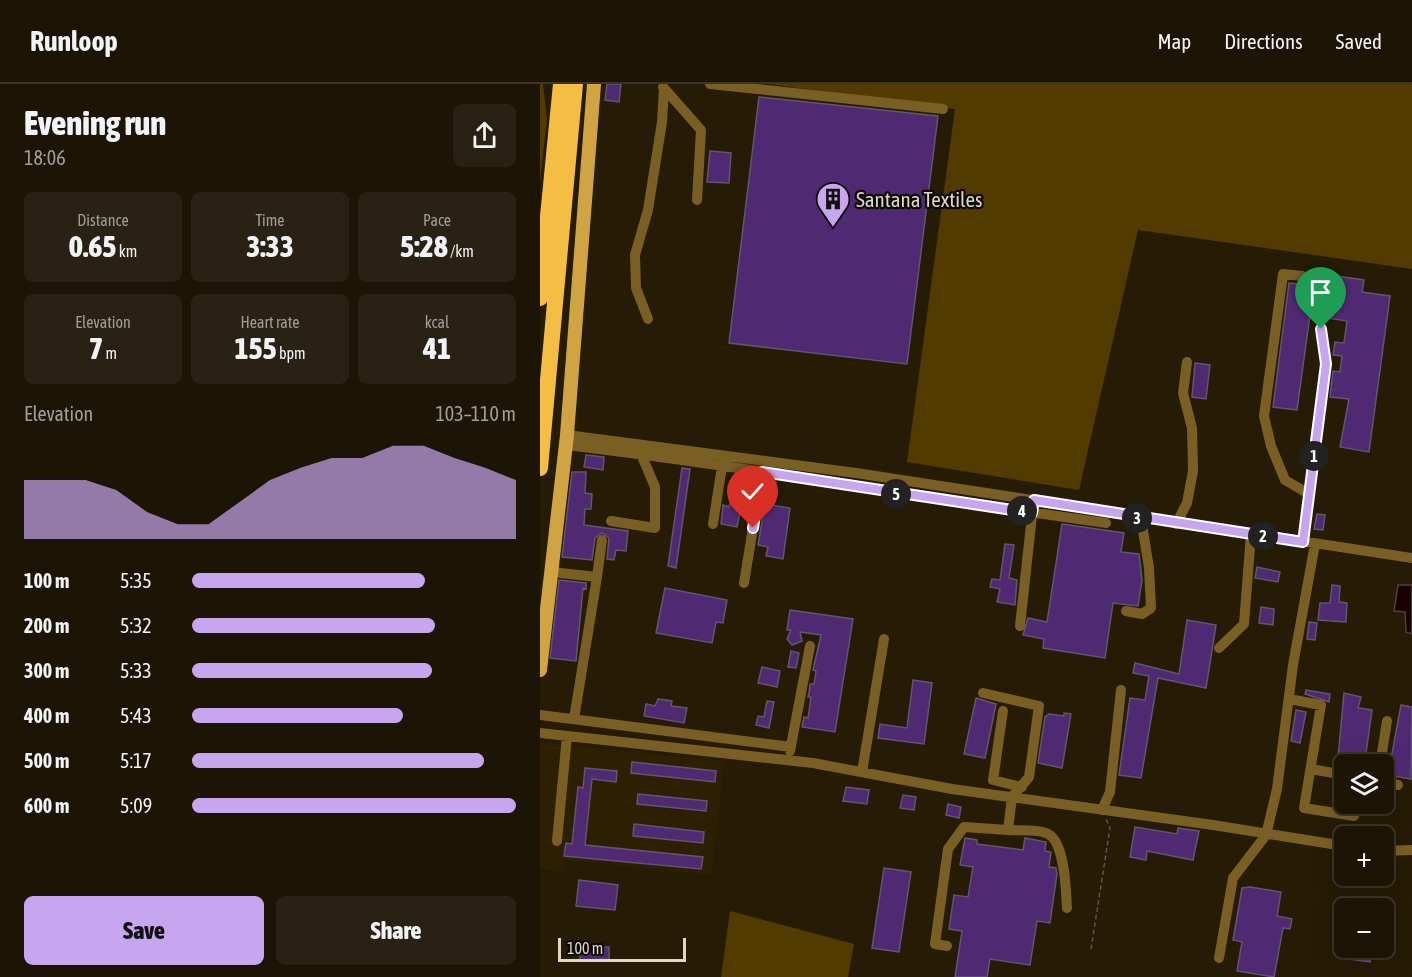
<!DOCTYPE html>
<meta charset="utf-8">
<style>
:root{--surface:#1c1404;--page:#292113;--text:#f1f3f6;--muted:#a09e9a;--line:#3a3326;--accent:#c7a6ef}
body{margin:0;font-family:"Asap Condensed",sans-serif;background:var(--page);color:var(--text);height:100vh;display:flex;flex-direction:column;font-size:22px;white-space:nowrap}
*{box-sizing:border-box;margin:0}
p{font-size:20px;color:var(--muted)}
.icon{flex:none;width:33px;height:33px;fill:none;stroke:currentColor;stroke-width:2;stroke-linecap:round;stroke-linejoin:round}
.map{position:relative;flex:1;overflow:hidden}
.drawer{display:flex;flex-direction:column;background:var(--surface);width:540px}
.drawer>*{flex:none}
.buttons{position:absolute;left:794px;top:670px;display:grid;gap:12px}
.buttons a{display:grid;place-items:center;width:60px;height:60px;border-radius:9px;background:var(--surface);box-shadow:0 6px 24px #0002,0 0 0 2px var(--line);font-size:30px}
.scale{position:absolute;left:18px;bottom:15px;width:128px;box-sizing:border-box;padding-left:6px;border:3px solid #ddd6c9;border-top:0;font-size:16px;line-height:21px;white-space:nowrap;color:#ddd6c9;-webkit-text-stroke:4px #0b0701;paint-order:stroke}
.pin{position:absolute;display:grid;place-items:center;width:51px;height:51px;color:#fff;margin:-62px -26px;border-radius:50% 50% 50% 0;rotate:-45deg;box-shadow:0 0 6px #0007}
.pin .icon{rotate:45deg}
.km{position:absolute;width:30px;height:30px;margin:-15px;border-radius:50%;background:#222;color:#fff;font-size:16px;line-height:30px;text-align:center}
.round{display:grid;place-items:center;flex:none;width:63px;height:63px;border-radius:9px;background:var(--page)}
.head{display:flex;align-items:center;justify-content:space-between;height:102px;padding:0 24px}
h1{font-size:33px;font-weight:800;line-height:45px}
.stats{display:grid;grid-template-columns:repeat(3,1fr);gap:9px;height:102px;padding:6px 24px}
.stats div{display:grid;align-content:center;border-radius:9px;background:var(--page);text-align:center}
.stats b{font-size:30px;font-weight:800}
.stats small{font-size:16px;font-weight:400}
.stats p{font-size:16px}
.chart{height:168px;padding:12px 24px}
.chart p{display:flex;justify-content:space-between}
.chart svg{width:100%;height:108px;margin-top:6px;fill:var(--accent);opacity:.7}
.cta{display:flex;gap:12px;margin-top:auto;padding:12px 24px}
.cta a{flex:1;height:69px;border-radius:9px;background:var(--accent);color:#111;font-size:24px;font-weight:800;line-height:69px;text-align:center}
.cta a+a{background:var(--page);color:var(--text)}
ul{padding:0 24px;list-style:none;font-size:20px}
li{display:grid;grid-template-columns:96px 72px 1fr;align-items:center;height:45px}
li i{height:15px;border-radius:8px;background:var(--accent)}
header{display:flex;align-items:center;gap:36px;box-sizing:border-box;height:84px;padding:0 30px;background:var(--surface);border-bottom:2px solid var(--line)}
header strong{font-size:28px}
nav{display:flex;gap:33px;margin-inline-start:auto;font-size:21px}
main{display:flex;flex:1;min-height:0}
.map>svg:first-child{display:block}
</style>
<header>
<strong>Runloop</strong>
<nav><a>Map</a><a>Directions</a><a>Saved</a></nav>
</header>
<main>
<section class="drawer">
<div class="head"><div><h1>Evening run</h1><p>18:06</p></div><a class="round"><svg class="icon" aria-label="share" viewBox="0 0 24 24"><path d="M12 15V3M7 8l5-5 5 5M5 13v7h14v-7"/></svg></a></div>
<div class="stats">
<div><p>Distance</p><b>0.65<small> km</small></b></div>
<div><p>Time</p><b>3:33</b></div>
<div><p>Pace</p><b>5:28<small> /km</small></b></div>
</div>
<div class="stats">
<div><p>Elevation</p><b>7<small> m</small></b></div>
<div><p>Heart rate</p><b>155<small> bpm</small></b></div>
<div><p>kcal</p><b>41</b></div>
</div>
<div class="chart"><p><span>Elevation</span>103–110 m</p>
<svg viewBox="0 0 160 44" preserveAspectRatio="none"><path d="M0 44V20L10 20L20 20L30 24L40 33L50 38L60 38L70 29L80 20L90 15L100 11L110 11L120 6L130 6L140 11L150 15L160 20V44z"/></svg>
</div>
<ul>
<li><b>100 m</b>5:35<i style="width:72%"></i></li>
<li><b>200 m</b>5:32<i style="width:75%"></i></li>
<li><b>300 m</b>5:33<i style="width:74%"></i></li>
<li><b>400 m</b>5:43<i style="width:65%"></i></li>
<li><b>500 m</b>5:17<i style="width:90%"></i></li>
<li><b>600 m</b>5:09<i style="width:100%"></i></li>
</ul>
<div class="cta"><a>Save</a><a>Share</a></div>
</section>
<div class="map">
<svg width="872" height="893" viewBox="0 0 872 893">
<rect width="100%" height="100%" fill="#261b05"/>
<path fill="#2d1f01" d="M0 658 184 677 172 791 25 776 23 788 0 785Z"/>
<path fill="#523b00" d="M0 0H3L7 35 0 97Z
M228 0H872V185L598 146 539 406 367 378 415 25Z
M190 827 314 860 308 893H181Z"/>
<path fill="#180000" stroke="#53403c" stroke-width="1.5" d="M858 501H872V550L866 548 865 528 854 527Z"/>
<path fill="#4f2a73" stroke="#60566e" stroke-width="1.5" d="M67 0H81L79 18 65 16Z
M219 13 398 32 367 280 189 259Z
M170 67 191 69 189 99 167 98Z
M768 188 824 196 822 208 850 212 829 368 800 363 809 315 790 313 793 287 800 288 802 272 793 271 795 258 804 259 807 237 770 231 757 326 733 323 749 199 766 201Z
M655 279 670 281 666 315 652 313Z
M46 371 64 373 63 386 44 383Z
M142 384 150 385 136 484 128 482Z
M32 388H46L45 409 52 410 51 425H45L44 441 88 447 86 467 76 466 74 476 67 475 69 454 62 449 55 454 52 476 22 473Z
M193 405 204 407 197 443 181 440 183 421 189 423Z
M225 420 250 424 243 475 226 472 228 463 218 461Z
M777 430 785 431 783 446 774 445Z
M522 440 584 449 581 468 599 470 602 496 598 522 573 519 565 574 503 564 504 555 483 551 488 534 507 538Z
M465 460 474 461 469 494 477 496 475 521 457 518 460 505 450 503 452 495 460 496Z
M717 483 740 488 738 498 715 494Z
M19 496 46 499V505L43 504 36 577 10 574Z
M792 501 800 502 799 518 807 519 806 538 778 536 780 519H790Z
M125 504 187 516 183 539 176 538 172 559 116 549Z
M721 523 734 525 733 541 719 539Z
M250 526 313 535 295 648 262 643 264 633 268 634 271 613H268L269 609 270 600H274L276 587 273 586 281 551 260 548 262 557 252 561 247 555 251 546H247Z
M647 536 676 541 666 604 618 594 601 694 579 691 590 614 605 616 609 592 593 589 595 579 639 590Z
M769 538 777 539 775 556 767 555Z
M251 567 259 569 256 584 248 583Z
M222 583 240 587 237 603 218 599Z
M373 596 392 599 384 660 338 654 340 640 367 644Z
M766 606 790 610 789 618 765 610Z
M804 609 821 613 818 624 832 626 825 677 798 673Z
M436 614 456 620 445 674 424 670Z
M118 615 132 617 131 622 147 624 144 639 104 632 106 620 115 622Z
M227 617 234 618 229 644 216 641 218 632 224 633Z
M861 621 872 623 871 695 848 691Z
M756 626 766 628 760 659 751 657Z
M524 629 531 630 522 684 498 679 505 633 509 630 524 632Z
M92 678 176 687 175 698 91 689Z
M45 684 77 687 76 698 52 695 45 761 163 773 161 785 24 772 26 759 32 760 38 703 43 704Z
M306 703 329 706 327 720 303 717Z
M98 710 167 717 166 727 97 720Z
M363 711 376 713 374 726 360 724Z
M408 720 421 723 419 734 406 731Z
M94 740 164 748 163 759 93 752Z
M595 743 637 750 638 744 659 747 653 776 607 767 606 776 590 773Z
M425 754 437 756V760L483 766 485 754 506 758 505 767 511 768 509 783 516 784 517 790 510 839 497 837 490 881 450 875 447 893H415L422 847 409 845 414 811 428 813 433 783 420 781Z
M344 784 371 788 359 868 332 864Z
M39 796 78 801 75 826 36 822Z
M710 803 741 808 737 832 752 835 750 845 743 844 734 893 697 887 702 858 693 856 702 804Z
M40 863H69V875L40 876Z
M815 864 831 867 830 878 810 875V867L814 868Z"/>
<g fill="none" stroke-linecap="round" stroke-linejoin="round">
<path stroke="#605643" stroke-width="1.5" stroke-dasharray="4.5 3" stroke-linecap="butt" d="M551 865 570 744 566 735"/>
<path stroke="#7a5f25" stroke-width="10" d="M170 0 403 25
M123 3 161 46 157 116
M762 192 743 190 724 332 731 362 745 396 769 410
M108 235 96 204 95 171 108 126 122 38 124 5
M27 351 316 389 872 474
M26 361C206 382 385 414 566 439
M71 437 115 444V403L101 370
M173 440 183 376
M636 440 647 419 653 387 652 344 643 309 647 278
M763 458 786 280 781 245
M11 488 57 493 62 456
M204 499 222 389
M586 527 602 530 611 524 609 484 601 434
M480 542 493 422
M679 564 704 540 711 450
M443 609 499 622 489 693 472 713 468 746C479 747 495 745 506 749 525 755 526 806 527 824
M749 615 781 621 764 724 814 732 816 720
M463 627 453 696 482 703
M0 631 251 663
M34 635 57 493
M0 649 273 679 412 705 673 741 804 762
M250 667 270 562
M840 681 847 637
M771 685 804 691
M322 688 344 555
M843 698 858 701
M562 726 570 708 581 606
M17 757 27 652
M843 767 872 766
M407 862 395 860 408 765 424 743 468 746
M679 874 693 794 726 751 737 705 753 581 775 460"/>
<path stroke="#d0a443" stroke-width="14" d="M0 586 27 351 54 0"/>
<path stroke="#f4be45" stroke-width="16" d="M0 214 21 0
M0 384 35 0"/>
</g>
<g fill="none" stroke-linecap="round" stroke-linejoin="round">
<g stroke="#fff" stroke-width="12">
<path id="route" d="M213 444 222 388 492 429 494 416 763 458 786 280 781 245"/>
</g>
<use href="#route" stroke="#c7a6ef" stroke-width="8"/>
</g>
<defs>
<g id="building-pin" transform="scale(1.725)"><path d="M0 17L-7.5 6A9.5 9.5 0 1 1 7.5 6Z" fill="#c7a6ef" stroke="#0b0701"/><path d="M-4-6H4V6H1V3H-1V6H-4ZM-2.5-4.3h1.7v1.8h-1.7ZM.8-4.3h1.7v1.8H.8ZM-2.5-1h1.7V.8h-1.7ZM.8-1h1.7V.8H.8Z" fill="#111"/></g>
</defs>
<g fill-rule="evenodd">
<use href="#building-pin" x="293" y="115"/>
</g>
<g text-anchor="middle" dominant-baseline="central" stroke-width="4.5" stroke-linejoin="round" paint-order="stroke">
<g font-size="21" fill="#ddd6c9" stroke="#0b0701" text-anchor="start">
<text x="316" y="115">Santana Textiles</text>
</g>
</g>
</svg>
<div class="buttons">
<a><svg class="icon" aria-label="layers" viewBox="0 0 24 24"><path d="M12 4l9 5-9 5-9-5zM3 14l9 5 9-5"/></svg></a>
<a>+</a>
<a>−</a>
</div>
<div class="scale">100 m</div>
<div class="pin" style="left:781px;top:245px;background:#1e9e55"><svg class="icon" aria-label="arrive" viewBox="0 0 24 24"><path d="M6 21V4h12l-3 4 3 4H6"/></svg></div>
<div class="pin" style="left:213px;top:444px;background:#d93025"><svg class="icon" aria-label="check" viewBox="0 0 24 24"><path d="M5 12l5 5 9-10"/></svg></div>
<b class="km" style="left:774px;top:372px">1</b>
<b class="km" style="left:723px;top:452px">2</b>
<b class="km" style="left:597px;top:434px">3</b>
<b class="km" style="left:482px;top:427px">4</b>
<b class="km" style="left:356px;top:410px">5</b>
</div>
</main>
